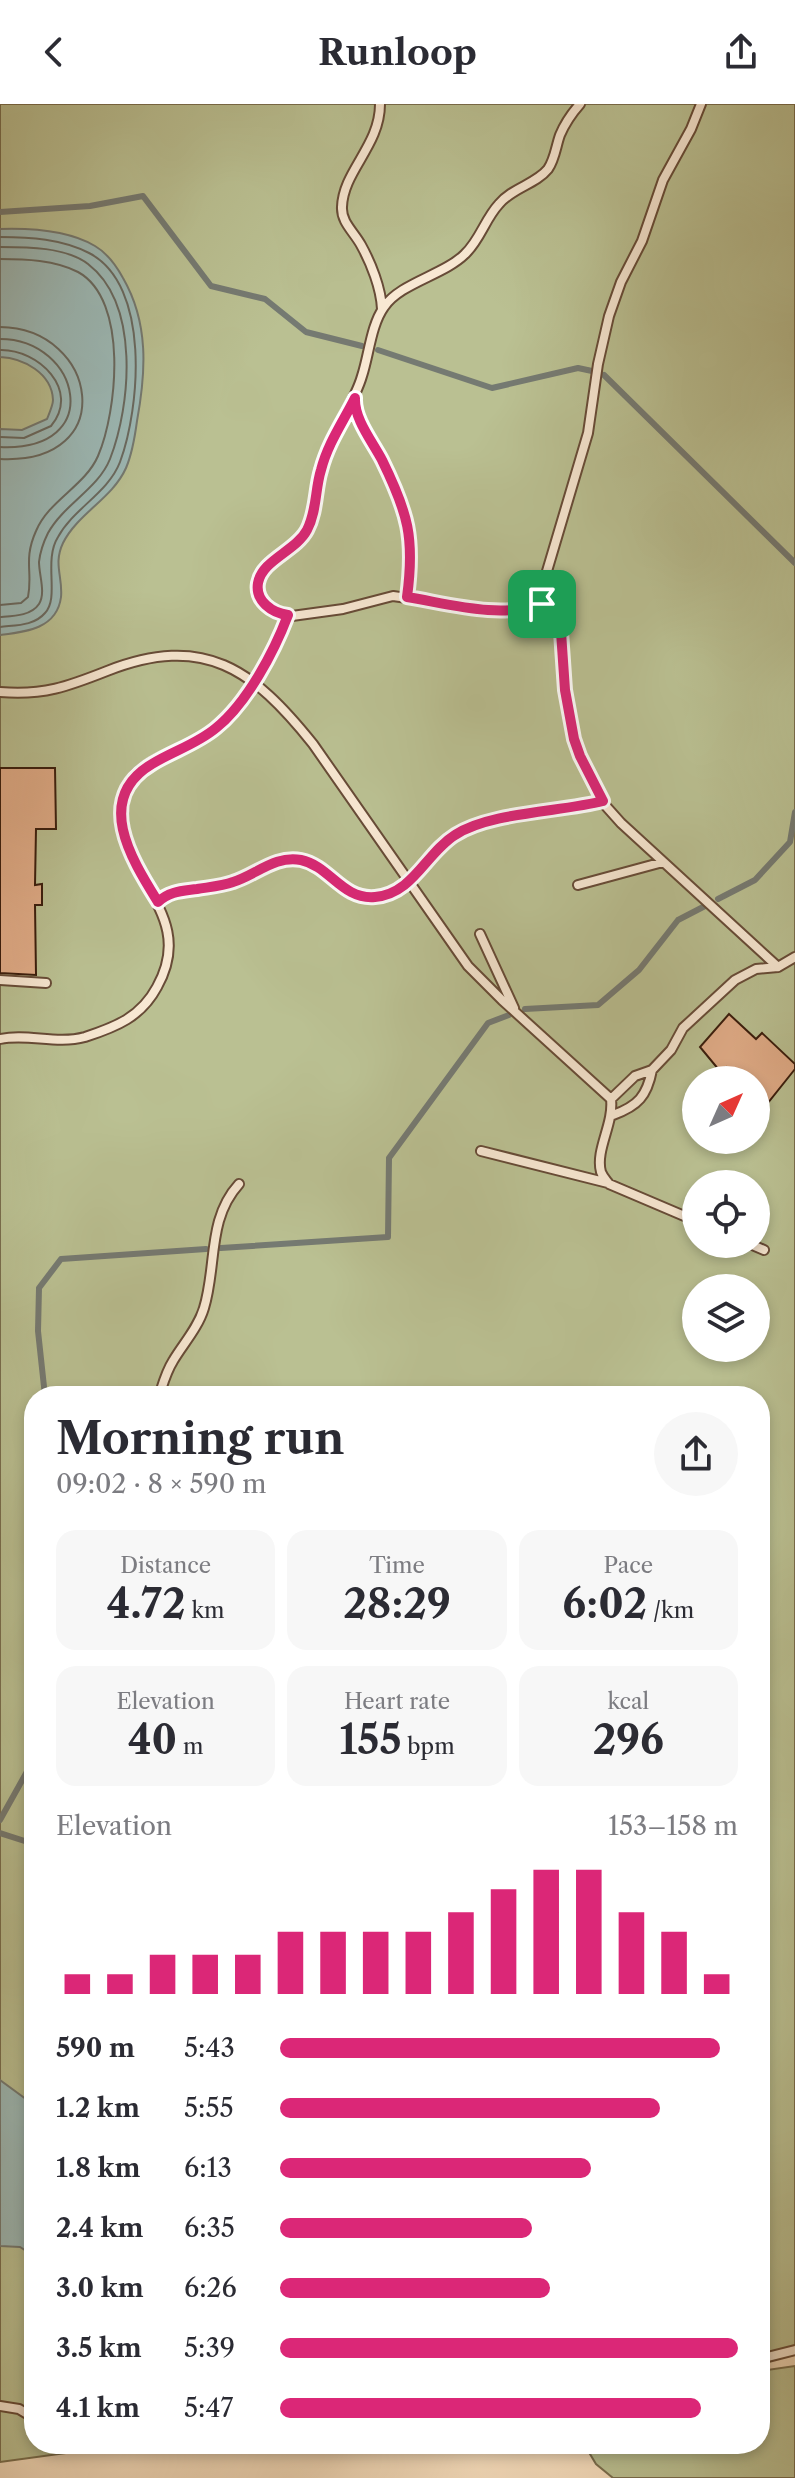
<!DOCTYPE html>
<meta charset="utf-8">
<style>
:root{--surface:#fff;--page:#f7f7f7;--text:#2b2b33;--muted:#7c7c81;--accent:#db2777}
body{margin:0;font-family:"Libre Caslon Text",serif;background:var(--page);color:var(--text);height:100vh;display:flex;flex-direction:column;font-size:30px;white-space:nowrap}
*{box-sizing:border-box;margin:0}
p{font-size:26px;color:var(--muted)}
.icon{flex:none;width:44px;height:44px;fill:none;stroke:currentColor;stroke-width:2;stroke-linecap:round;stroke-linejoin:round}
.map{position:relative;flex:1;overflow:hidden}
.sheet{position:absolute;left:24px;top:1282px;width:746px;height:1068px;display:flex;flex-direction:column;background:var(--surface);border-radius:32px;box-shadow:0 4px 12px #0003}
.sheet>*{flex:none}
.needle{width:52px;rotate:45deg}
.buttons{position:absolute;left:682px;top:962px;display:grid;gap:16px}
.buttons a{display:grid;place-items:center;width:88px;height:88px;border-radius:50%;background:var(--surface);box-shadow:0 4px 12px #0003;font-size:40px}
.pin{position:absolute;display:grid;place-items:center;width:68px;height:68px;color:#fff;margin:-34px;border-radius:16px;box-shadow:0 4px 12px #0006}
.round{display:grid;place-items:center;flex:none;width:84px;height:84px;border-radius:42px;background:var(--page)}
.summary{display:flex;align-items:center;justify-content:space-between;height:136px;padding:0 32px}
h1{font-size:44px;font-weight:800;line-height:60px}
.figures{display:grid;grid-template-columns:repeat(3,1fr);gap:12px;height:136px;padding:8px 32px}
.figures div{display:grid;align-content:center;border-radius:20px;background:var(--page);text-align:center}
.figures b{font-size:40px;font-weight:800}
.figures small{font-size:22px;font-weight:400}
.figures p{font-size:22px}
.chart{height:224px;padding:16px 32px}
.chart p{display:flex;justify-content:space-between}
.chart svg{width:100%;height:144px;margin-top:8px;stroke:var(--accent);stroke-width:6}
ul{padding:0 32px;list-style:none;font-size:26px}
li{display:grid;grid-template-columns:128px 96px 1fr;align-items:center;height:60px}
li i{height:20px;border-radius:10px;background:var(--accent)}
header{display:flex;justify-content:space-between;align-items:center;height:104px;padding:0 32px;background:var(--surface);font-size:36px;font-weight:800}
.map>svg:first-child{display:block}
</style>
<header><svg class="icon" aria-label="back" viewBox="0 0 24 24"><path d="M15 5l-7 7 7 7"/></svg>Runloop<svg class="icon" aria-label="share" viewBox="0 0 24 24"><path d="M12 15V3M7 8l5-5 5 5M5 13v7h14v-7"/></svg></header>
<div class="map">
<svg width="795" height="2374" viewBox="0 0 795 2374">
<rect width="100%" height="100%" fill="#f4dcbc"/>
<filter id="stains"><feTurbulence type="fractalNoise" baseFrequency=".0025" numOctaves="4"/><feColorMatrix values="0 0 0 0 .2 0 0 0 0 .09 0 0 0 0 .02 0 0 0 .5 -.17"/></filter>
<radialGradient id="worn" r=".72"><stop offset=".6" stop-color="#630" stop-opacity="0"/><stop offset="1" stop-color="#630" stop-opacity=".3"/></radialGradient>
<path fill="#bac092" stroke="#796e4e" stroke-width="2" fill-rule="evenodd" d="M0 0H795V2250L760 2255V1292H34V2340H132L0 2358ZM696 976H756V1036H696ZM696 1080H756V1140H696ZM696 1184H756V1244H696Z
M795 2262V2374H613L596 2360 584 2340H760V2267Z"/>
<path fill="#9dbab7" stroke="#757a72" stroke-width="2" d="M0 125C31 124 68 126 95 142 107 149 117 163 123 174 149 219 146 268 137 317 135 332 132 350 126 364 112 395 78 409 63 439 53 460 63 473 61 493 57 525 25 528 0 531V325L22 326 47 315C49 310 53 301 53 296 52 269 23 254 0 253Z
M0 1976 34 2001V2152L20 2143 0 2142Z"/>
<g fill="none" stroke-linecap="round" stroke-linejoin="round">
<path stroke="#6a6a61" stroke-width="2" d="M0 133C30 133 62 135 89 149 151 181 140 304 120 358 108 389 74 404 58 433 43 457 60 493 45 509 34 522 16 521 0 523
M0 143C27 143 66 143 88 160 140 200 131 301 110 355 98 385 64 400 48 429 44 437 40 449 39 458 39 471 46 489 39 500 31 512 13 512 0 513
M0 155C25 155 55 156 78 168 129 196 117 308 98 352 85 382 49 396 36 427 23 456 33 468 28 493L21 499 0 501
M0 223C98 224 121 361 0 355
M0 235C80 235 107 348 0 343
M0 246C38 245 81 286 51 322L24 334 0 333"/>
<path stroke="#757a72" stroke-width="6" d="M0 108 90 102 143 92 211 182 265 195 306 228 362 242
M378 246 492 284 578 264 592 267
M604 271 795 459
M718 795 755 776 790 738 795 708
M525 905 598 901 639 866 678 816 705 802
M221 1144 388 1133 389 1054 488 919 509 911
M45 1292 38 1227 39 1184 61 1155 206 1145
M0 1716 34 1655
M0 1729 34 1740"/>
</g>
<path fill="#e1ac88" stroke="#381b0b" stroke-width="2" d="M0 664H55L56 725H36L35 781 42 780V801H35L36 871 0 869Z
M729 910 756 935 762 929 795 960V965L767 1000 756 990V976H740L726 963 719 966 700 943Z"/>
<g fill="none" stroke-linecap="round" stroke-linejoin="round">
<g stroke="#674b37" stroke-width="12">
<path id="lane" d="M380 0C380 42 343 67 342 103 341 118 354 128 361 141 371 159 381 184 382 205
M701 0 691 25 663 76 642 137 621 178 609 212 598 260 588 329 542 484V502L561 528 567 604 580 652 604 700 621 719 778 863
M355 294C354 317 375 341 384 362 410 414 414 435 407 493
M542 500 522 505 498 507 393 492 343 505 292 512C277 510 257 501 257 484 259 457 299 446 310 420 319 397 318 372 326 349 335 321 354 300 362 272 369 251 371 221 384 203 400 179 444 171 465 150 480 136 485 115 499 100 512 84 536 80 548 65 555 55 556 42 560 31 565 19 572 9 580 0
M0 588C43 592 69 582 107 567 204 529 253 565 313 640L468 862 502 896 611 995C614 1020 595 1046 601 1068 603 1073 606 1076 609 1080L696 1117
M578 781 663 758
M158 798C168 787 183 787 197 785 209 783 222 782 233 778 256 771 275 751 301 756 330 762 342 796 375 793 413 790 426 749 455 731 489 709 562 707 603 697
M480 830 514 904
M0 876 46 879
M0 935C28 929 56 941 85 933 116 923 141 913 157 883 198 810 119 776 123 707 124 697 124 687 129 678 146 653 183 647 207 631 243 608 273 551 288 511
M611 995 635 972 652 966 671 946 683 924 735 876 756 865 778 863 795 853
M613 1011C638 1002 647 992 652 966
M481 1047 608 1079
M750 1140 764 1146
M159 1292C163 1280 166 1268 173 1257 183 1240 198 1224 204 1204 217 1162 207 1115 239 1080
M34 1729 30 1755 34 1769
M760 2255 795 2246
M0 2302 19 2305 34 2314"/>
</g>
<use href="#lane" stroke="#f8e8d3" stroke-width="8"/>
</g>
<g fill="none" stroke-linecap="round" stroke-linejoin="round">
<g stroke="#fff" stroke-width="16">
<path id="route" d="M355 294C354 315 372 337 382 356 408 409 415 434 407 493 450 500 500 515 542 500L561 528 565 586 574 635 580 652 603 697C561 708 490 708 455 731 426 749 413 790 375 793 342 796 330 762 301 756 275 751 256 771 233 778 222 782 209 783 197 785 183 787 169 787 158 798 132 756 93 695 152 660 173 647 197 640 216 624 247 599 274 548 288 511 272 509 255 497 258 479 262 456 296 447 307 426 317 407 315 385 321 366 328 339 343 318 355 294Z"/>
</g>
<use href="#route" stroke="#db2777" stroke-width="10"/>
</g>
<rect width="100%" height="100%" filter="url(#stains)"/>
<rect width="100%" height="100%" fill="url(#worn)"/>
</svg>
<div class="buttons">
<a><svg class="needle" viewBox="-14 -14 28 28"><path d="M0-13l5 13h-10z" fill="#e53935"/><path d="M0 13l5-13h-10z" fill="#7c7c81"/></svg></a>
<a><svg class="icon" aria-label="locate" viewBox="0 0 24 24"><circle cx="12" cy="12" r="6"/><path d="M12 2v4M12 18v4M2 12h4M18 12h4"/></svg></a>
<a><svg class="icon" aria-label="layers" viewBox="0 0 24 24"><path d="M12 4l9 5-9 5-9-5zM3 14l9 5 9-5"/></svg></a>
</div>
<div class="pin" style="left:542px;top:500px;background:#1e9e55"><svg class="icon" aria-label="arrive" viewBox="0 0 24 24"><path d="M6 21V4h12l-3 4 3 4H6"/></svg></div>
<section class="sheet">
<div class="summary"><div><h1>Morning run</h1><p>09:02 · 8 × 590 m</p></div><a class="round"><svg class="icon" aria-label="share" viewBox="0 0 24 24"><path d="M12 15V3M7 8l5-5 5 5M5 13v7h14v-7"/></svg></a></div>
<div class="figures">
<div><p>Distance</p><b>4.72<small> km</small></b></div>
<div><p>Time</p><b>28:29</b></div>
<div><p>Pace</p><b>6:02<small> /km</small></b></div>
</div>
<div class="figures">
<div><p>Elevation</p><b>40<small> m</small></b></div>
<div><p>Heart rate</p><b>155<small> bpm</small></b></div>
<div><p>kcal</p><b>296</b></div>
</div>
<div class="chart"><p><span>Elevation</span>153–158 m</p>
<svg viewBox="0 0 160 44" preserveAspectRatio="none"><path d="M5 44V38M15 44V38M25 44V32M35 44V32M45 44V32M55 44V25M65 44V25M75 44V25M85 44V25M95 44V19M105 44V12M115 44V6M125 44V6M135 44V19M145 44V25M155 44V38"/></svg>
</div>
<ul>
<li><b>590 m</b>5:43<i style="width:96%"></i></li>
<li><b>1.2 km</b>5:55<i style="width:83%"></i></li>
<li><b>1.8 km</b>6:13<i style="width:68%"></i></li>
<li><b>2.4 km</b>6:35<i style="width:55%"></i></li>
<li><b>3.0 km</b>6:26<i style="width:59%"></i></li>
<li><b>3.5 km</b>5:39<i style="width:100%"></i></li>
<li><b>4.1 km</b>5:47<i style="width:92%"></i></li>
</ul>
</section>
</div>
